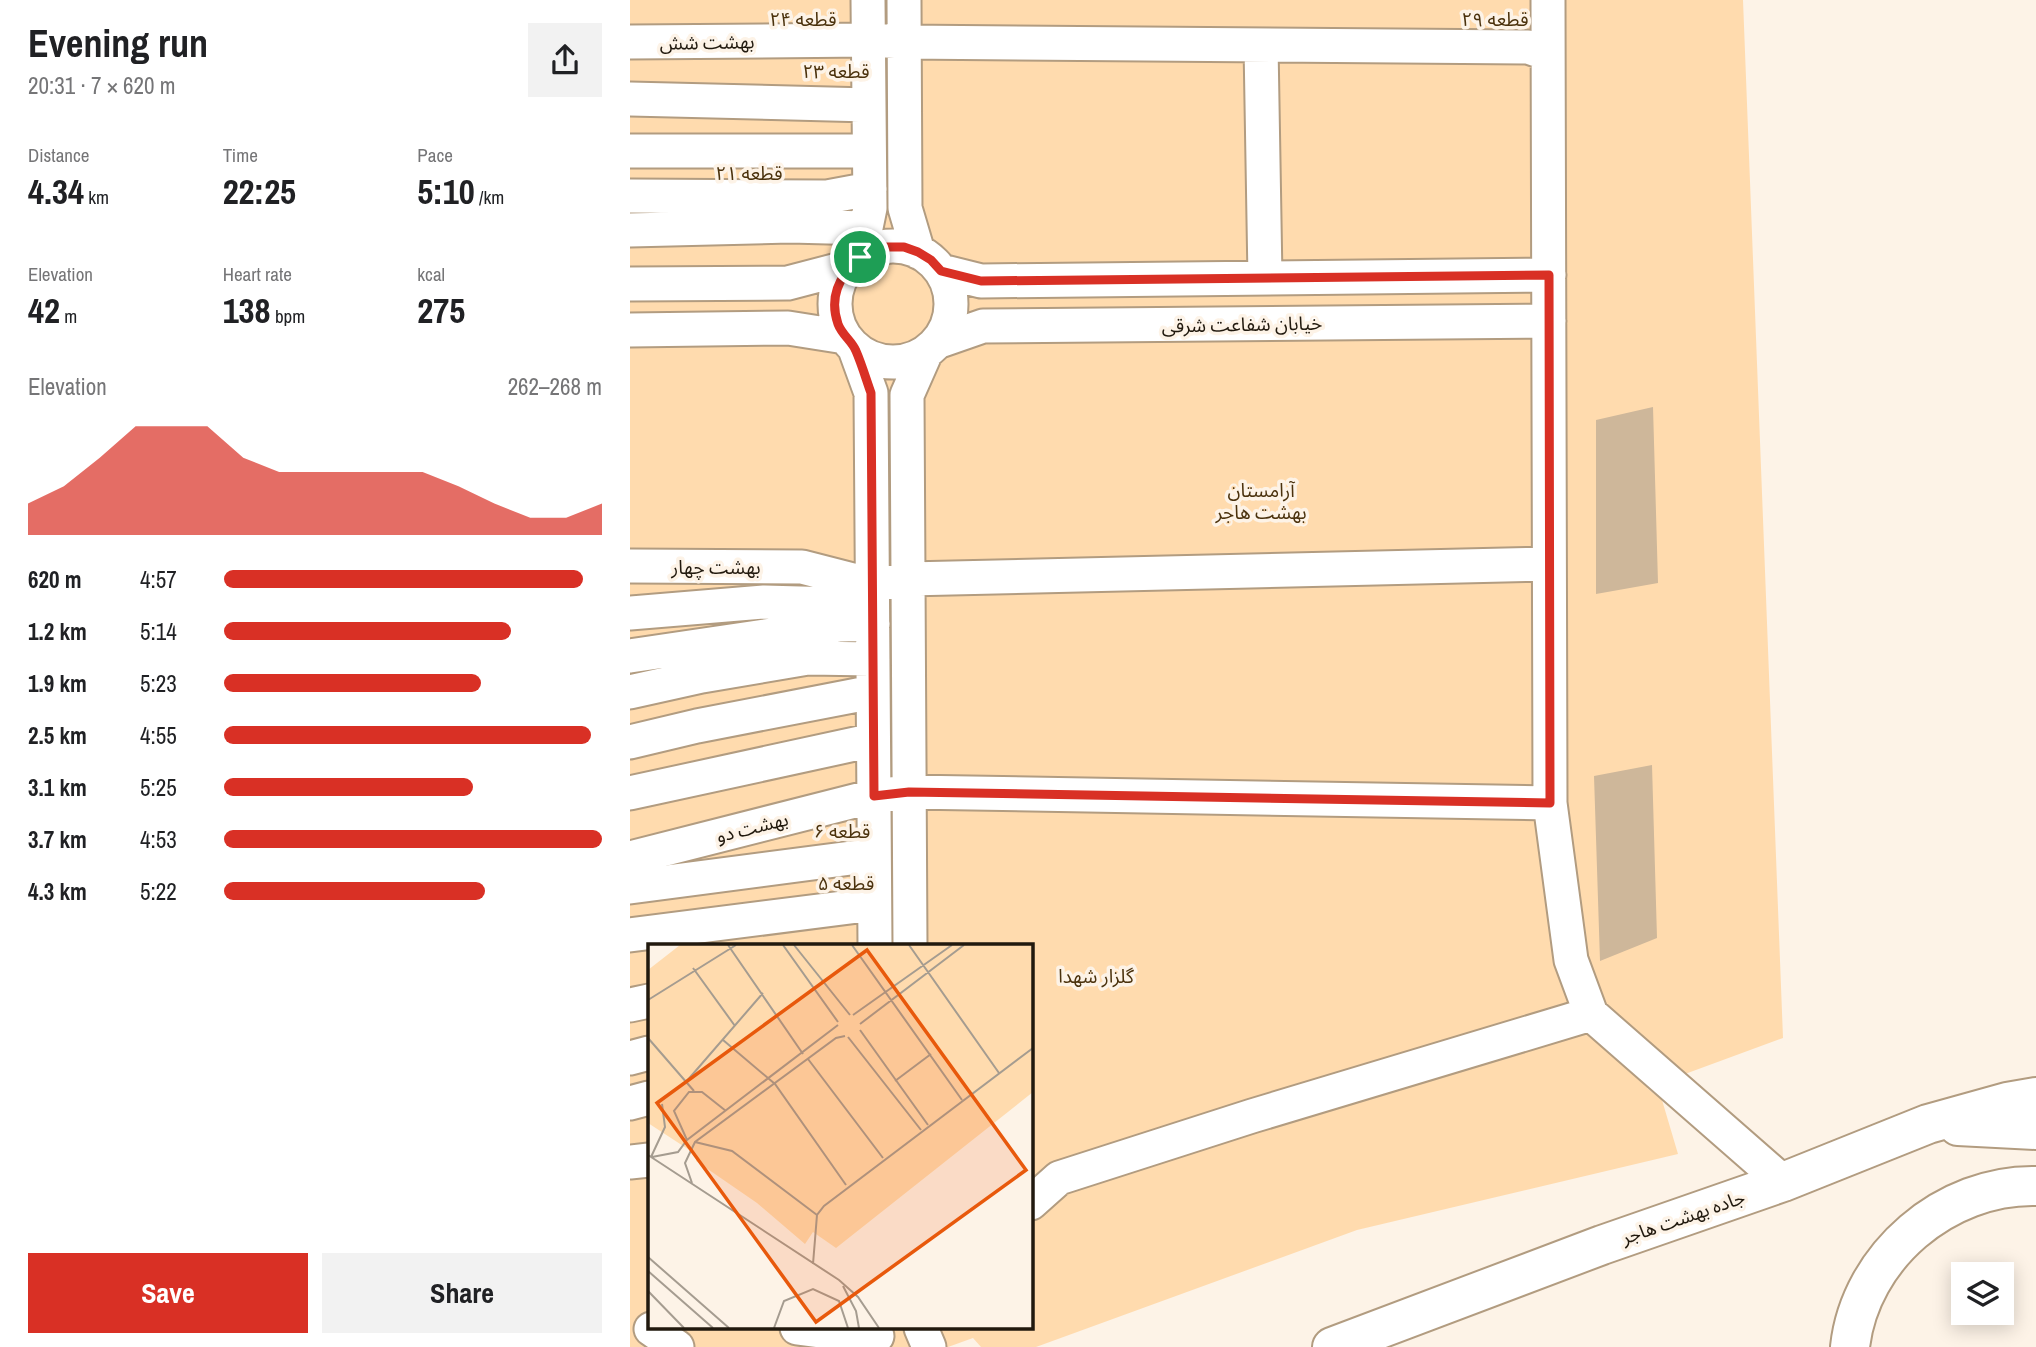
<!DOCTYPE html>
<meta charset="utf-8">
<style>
:root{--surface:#fff;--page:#f2f2f2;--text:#202124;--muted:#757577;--accent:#d93025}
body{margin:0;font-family:"Archivo Narrow","Noto Sans Arabic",sans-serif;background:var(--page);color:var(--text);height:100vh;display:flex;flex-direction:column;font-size:26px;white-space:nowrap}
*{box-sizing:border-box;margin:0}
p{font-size:23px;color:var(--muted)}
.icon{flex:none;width:38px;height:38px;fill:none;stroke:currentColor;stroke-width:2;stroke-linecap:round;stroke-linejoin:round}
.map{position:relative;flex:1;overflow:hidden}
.side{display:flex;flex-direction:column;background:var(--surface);width:630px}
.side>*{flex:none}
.tools{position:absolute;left:1321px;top:1262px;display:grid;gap:14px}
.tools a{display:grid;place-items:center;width:63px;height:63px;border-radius:0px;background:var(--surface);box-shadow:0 4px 18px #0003;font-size:35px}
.pin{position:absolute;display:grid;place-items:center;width:60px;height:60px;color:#fff;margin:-30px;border:4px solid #fff;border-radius:50%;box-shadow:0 2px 7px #0007}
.round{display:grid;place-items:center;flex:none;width:74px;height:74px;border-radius:0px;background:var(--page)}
.head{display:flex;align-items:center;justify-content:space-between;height:119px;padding:0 28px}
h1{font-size:38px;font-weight:800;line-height:52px}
.figures{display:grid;grid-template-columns:repeat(3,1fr);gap:10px;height:119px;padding:7px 28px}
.figures div{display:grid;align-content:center}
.figures b{font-size:35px;font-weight:800}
.figures small{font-size:19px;font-weight:400}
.figures p{font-size:19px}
.chart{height:196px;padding:14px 28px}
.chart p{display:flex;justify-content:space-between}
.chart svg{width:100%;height:126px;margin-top:7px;fill:var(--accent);opacity:.7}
.action{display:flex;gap:14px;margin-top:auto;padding:14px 28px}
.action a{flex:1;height:80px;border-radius:0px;background:var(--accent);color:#fff;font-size:28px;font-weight:800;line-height:80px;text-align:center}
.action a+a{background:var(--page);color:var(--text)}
ul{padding:0 28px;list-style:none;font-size:23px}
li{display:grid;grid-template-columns:112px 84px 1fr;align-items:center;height:52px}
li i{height:18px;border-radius:9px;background:var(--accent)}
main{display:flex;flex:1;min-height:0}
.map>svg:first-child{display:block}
</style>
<main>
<section class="side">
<div class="head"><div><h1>Evening run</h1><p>20:31 · 7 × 620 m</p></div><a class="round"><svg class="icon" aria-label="share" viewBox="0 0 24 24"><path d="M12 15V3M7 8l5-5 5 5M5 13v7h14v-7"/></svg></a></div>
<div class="figures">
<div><p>Distance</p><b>4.34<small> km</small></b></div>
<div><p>Time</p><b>22:25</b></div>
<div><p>Pace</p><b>5:10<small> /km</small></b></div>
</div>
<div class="figures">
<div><p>Elevation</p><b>42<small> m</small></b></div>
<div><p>Heart rate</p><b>138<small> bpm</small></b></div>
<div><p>kcal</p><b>275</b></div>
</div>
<div class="chart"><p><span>Elevation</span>262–268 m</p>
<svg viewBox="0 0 160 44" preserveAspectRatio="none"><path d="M0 44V33L10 27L20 17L30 6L40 6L50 6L60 17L70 22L80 22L90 22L100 22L110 22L120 27L130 33L140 38L150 38L160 33V44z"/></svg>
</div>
<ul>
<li><b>620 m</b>4:57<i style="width:95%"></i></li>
<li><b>1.2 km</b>5:14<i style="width:76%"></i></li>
<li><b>1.9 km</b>5:23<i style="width:68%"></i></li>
<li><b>2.5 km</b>4:55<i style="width:97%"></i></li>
<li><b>3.1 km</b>5:25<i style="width:66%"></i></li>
<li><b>3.7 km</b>4:53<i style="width:100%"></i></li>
<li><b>4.3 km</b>5:22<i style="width:69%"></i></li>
</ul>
<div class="action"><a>Save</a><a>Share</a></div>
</section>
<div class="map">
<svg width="1406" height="1347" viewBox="0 0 1406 1347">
<rect width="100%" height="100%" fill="#fdf3e7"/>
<path fill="#ffdbae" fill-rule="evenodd" d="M0 0H1113L1153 1038 1017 1088 1032 1100 1048 1154 727 1230 406 1347H351L343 1338 318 1347H0ZM19 946H401V1328H19Z"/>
<path fill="#ceb79a" d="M1023 407 1028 583 966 594V420Z
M1022 765 1027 938 970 961 964 776Z"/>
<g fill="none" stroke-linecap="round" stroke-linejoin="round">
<g stroke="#b29c80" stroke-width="37">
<path id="minor" d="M274 0 275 208 288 252
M918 0 920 803 941 960 961 1014 1153 1182
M0 42 239 40 274 42 898 47 918 54
M631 45 635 278
M0 99 239 105
M0 151H239
M0 196 197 197 240 189
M0 230 160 226 236 228
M205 304a58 58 0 1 1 116 0a58 58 0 1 1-116 0Z
M230 257 240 208 238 0
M311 271 351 281 919 275
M0 284 158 283 219 267
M0 330 158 328 215 337
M307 342 353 326 919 321
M225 349 241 393 245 946
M0 566 172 567 242 585 278 579 919 564
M0 613 134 602 242 605
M0 656 210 625 243 624
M0 692 72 676 178 658 243 659
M0 742 67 726 243 692
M0 793 243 740
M0 858 244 796 279 792 920 803
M0 887 244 855
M0 935 244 904
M280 946 277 395 296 352
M0 1005 19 1001
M0 1058 19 1053
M0 1103 19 1098
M0 1162 19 1160
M401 1203 429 1178 622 1116 961 1014
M167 1328 215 1334 247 1336
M291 1328 299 1347
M21 1329 47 1347"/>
</g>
<g stroke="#b29c80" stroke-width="42">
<path id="major" d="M1328 1126 1406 1130
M702 1347 972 1245 1153 1182 1298 1124 1377 1102 1406 1097"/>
</g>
<g stroke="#b29c80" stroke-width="42">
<path id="highway" d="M1220 1347C1230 1256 1316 1184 1406 1186"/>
</g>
<use href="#minor" stroke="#fff" stroke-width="33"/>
<use href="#major" stroke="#fff" stroke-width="38"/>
<use href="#highway" stroke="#fff" stroke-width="38"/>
</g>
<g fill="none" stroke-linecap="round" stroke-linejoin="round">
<g stroke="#fff" stroke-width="14">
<path id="route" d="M258 247H274L288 252 301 260 311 271 351 281 919 275 920 803 279 792 244 796 241 393C236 379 232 365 226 351 222 341 212 335 208 324 195 286 223 254 258 247Z"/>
</g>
<use href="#route" stroke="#d93025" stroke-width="9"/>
</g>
<g text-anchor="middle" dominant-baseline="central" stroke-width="7" stroke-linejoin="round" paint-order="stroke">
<g font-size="19" fill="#4b320d" stroke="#fdf3e7">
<text x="173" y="19">قطعه ۲۴</text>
<text x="865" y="19">قطعه ۲۹</text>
<text x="206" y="71">قطعه ۲۳</text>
<text x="119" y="173">قطعه ۲۱</text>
<text x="631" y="490">آرامستان<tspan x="631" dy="22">بهشت هاجر</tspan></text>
<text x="212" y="831">قطعه ۶</text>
<text x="216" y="883">قطعه ۵</text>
<text x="466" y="976">گلزار شهدا</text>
</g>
<g font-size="19" fill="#21190e" stroke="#fdf3e7">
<text transform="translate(77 42) rotate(-1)">بهشت شش</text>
<text transform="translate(612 324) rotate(-1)">خیابان شفاعت شرقی</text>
<text x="86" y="567">بهشت چهار</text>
<text transform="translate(122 827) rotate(-14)">بهشت دو</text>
<text transform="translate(1053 1217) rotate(-19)">جاده بهشت هاجر</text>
</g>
</g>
<g transform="translate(18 944)">
<rect width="385" height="385" fill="#fdf3e7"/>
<path d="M32 1H385V148L188 304 165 288 157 300 109 259 48 217 49 211 0 179V26Z" fill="#ffdbae"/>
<path fill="none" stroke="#a59c90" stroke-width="2" d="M80 1 155 110M135 1 190 78M146 1 202 71M204 1 314 156M261 1 351 129M45 24 87 82M0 56 88 1M205 71 304 1M212 80 316 1M212 86 280 181M200 93 273 186M0 94 46 147M75 96 127 140 198 241M160 115 235 214M247 137 283 110M38 138 115 49M39 196 26 167 41 148H54L78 167M47 198 84 207 169 271M0 211 191 336 210 353 231 384M3 213 17 183 14 160M4 213 30 208 39 196 190 81M44 239 37 219 47 198 188 94 197 92M0 313 81 384M165 320 169 271 176 262 385 104M0 327 65 384M195 342 208 367 211 384M0 347 36 384M126 384 136 357 165 345 191 357 200 384"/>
<path fill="#e8590c" fill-opacity="0.15" stroke="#e8590c" stroke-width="3.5" d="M219 6 378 226 168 378 9 159Z"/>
<rect width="385" height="385" fill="none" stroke="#21190e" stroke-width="3.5"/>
</g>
</svg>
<div class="tools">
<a><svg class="icon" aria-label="layers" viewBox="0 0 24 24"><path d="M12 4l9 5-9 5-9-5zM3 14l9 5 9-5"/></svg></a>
</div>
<div class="pin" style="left:230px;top:257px;background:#1e9e55"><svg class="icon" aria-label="arrive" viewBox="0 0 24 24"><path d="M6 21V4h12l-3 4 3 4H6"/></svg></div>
</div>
</main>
